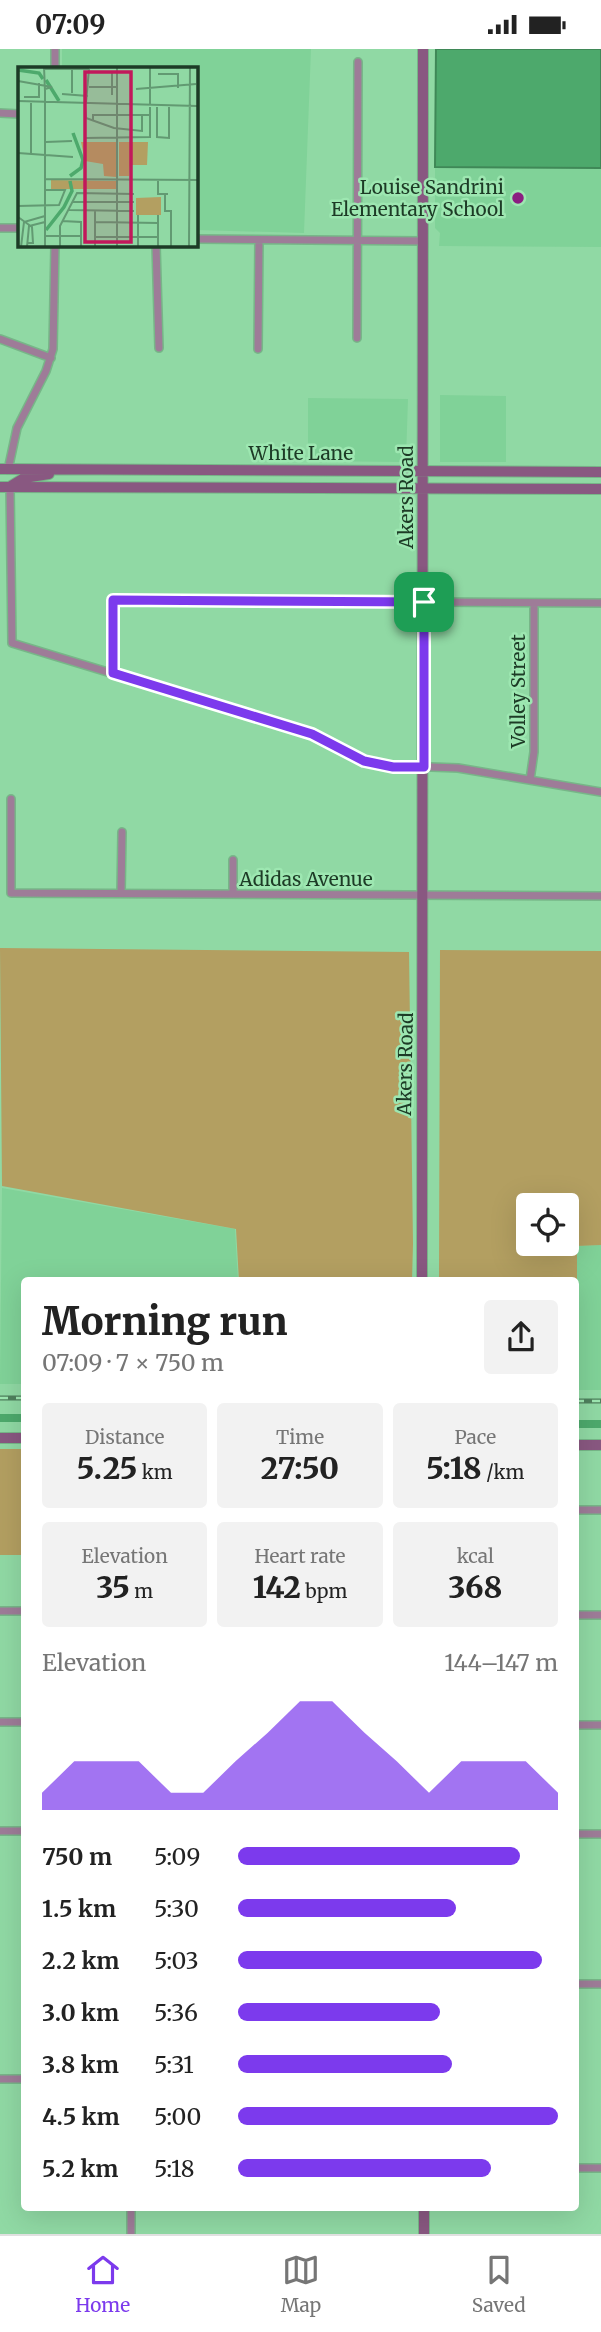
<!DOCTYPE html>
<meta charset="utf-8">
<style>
:root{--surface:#fff;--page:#f2f2f2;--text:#222;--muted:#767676;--line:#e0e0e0;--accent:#7c3aed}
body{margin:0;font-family:Merriweather,serif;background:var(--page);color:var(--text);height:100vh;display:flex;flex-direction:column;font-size:26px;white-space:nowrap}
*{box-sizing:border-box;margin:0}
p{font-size:23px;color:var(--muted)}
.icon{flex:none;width:38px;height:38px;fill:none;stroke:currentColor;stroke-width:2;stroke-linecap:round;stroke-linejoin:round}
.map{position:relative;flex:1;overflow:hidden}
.details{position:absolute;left:21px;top:1228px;width:558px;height:934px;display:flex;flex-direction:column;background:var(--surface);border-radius:7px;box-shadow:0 7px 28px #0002}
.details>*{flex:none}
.controls{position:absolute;left:516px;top:1144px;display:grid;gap:14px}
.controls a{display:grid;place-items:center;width:63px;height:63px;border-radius:7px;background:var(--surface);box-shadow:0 7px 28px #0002;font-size:35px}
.pin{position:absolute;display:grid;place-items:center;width:60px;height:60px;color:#fff;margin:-30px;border-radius:14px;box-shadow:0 4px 10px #0006}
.round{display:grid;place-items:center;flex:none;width:74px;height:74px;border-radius:7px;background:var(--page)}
.overview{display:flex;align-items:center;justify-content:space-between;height:119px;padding:0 21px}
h1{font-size:38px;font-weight:800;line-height:52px}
.stats{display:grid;grid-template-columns:repeat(3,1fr);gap:10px;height:119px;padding:7px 21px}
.stats div{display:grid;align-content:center;border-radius:7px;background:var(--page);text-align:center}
.stats b{font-size:30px;font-weight:800}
.stats small{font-size:19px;font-weight:400}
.stats p{font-size:19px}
.chart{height:196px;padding:14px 21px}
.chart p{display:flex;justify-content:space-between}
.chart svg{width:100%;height:126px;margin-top:7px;fill:var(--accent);opacity:.7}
ul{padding:0 21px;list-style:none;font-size:23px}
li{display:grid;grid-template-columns:112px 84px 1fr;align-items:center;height:52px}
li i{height:18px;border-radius:9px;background:var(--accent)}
.status{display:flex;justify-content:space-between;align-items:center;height:49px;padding:0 35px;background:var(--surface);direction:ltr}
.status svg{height:19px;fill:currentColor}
.menu{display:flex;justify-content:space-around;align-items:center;height:98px;border-top:2px solid var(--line);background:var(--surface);font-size:19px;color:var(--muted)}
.menu a{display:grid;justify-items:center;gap:4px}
.menu .selected{color:var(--accent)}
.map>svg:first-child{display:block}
</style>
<div class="status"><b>07:09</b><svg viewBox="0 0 49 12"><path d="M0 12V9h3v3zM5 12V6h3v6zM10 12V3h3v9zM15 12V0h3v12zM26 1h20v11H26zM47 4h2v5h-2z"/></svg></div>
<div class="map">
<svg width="601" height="2185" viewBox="0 0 601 2185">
<rect width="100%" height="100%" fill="#90d9a4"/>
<path fill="#80d298" d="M62 0H311L304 184 196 181V19H62Z
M435 118 601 119V198L439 197 440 184 435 179Z
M440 346 506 347V413H440Z
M308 349 408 350 406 410 401 413 308 412Z
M2 1139 235 1180 238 1232H24V1335H0Z
M601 1196V1341H577V1197Z"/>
<path fill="#b39f61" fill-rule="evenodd" d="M0 899 409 903 413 1195 412 1232H239L236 1180 2 1137Z
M440 901 601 902V1196L577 1197V1341L576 1232H439ZM528 1157H567V1195H528Z
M0 1400H24V1506H0Z"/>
<path fill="#4da96c" stroke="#3f8857" stroke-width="2" d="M436 0H601V119L435 118Z"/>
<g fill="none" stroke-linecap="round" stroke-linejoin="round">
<path stroke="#4da96c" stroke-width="8" d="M0 1369H24
M576 1375H601"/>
<g stroke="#77b688" stroke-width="10">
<path id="street" d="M55 0V19
M0 64 19 65
M0 179H19
M196 190 422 192
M156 196 159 299
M357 289 358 13
M0 290 51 309
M258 300 259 191
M8 421 17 379 46 322 53 300 55 196
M10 438 12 594 312 685 350 705 378 716 458 719 601 743
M113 624V551L601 554
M530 731 534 703V554
M11 750V844L601 847
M121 844 122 783
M233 845V811
M576 1461H601
M0 1562H24
M576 1566H601
M0 1673H24
M576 1676H601
M0 1782H24
M576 1785H601
M576 1935H601
M0 2030H24
M576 2119H601
M131 2160V2185"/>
</g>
<g stroke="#77b688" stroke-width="12">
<path id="secondary" d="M0 420 601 423
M11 437 24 429 49 425
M0 438 601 440
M422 1232 423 0
M0 1389H24
M576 1396H601
M424 2160V2185"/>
</g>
<use href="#street" stroke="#9e7c98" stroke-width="7"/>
<use href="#secondary" stroke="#895881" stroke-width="10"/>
<g stroke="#4f805d" stroke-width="5">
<path id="rail" d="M0 1349H24
M576 1352H601"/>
</g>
<use href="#rail" stroke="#9de7b1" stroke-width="2.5" stroke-dasharray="8" stroke-linecap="butt"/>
</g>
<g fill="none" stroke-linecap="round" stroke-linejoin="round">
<g stroke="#fff" stroke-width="14">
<path id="route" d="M113 551 424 553V718H393L364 712 312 685 113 624Z"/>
</g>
<use href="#route" stroke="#7c3aed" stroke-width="9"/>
</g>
<circle fill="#8b1e81" stroke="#9de7b1" stroke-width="2.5" cx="518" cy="149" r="7"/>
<g text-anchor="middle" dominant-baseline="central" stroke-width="5" stroke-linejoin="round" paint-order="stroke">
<g font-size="19" fill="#1d3b26" stroke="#9de7b1" text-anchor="end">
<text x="504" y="138">Louise Sandrini<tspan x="504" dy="22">Elementary School</tspan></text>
</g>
<g font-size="19" fill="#1d3b26" stroke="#9de7b1">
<text x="301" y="404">White Lane</text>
<text transform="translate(406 448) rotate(-90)">Akers Road</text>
<text transform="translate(518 642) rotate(-90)">Volley Street</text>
<text x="306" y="830">Adidas Avenue</text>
<text transform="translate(405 1015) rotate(-89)">Akers Road</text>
</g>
</g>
<g transform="translate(18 18)">
<rect width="180" height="180" fill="#90d9a4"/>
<path d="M63 75H98V110L86 109 85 97 67 94ZM101 75H130L129 98H112L111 109H101ZM33 113 98 114V122H33ZM143 130V148H118V131Z" fill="#b39f61"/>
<path fill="none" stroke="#4da96c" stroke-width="3.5" d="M0 3 21 6 25 12M28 13 41 34M52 109 63 101 65 93 55 66M28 163 46 140 54 124 52 114"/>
<path fill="none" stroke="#629a72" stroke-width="2" d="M26 0 27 24M27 2H71M140 7H160V21M0 14 34 20 27 22M71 20H99M118 22 178 17M54 26V2M44 27 70 29M94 28V6M6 30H21V16M0 34 179 39M68 36 71 2M132 38V0M67 39 68 51 96 61 124 64V48M139 40V70L151 71V40M75 53V48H132M67 64V71L132 70V40M28 75 54 74M0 86 55 90M13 86V36M27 112 181 113M140 114V127H150M147 127V144H153V180M55 135H116M0 139 41 138 47 123H27M51 143 116 144M0 150 14 160 15 176H9M44 154 63 155V180M77 155 140 156M27 169H63M77 170H140M3 180 6 155 27 149M9 180 11 159 27 155M27 180V23M42 180V159L59 126 116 127M77 180V144M99 180V0M120 180V148M140 180V148M171 180 172 0"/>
<path fill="#c2185b" fill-opacity="0.15" stroke="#c2185b" stroke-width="3.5" d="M67 5H113V175H67Z"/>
<rect width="180" height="180" fill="none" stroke="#1d3b26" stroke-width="3.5"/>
</g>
</svg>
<div class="controls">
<a><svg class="icon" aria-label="locate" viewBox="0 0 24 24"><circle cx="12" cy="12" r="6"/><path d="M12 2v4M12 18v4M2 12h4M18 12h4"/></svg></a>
</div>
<div class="pin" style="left:424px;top:553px;background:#1e9e55"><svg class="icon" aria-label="arrive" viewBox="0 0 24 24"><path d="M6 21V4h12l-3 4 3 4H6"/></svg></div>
<section class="details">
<div class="overview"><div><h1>Morning run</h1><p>07:09 · 7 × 750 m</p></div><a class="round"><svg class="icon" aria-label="share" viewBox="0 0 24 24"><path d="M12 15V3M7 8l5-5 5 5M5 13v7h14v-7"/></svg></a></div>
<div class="stats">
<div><p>Distance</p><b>5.25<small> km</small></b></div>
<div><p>Time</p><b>27:50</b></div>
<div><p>Pace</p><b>5:18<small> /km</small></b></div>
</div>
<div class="stats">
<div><p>Elevation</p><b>35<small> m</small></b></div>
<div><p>Heart rate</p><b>142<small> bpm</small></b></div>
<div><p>kcal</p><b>368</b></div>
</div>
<div class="chart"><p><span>Elevation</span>144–147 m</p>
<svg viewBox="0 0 160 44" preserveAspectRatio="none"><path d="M0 44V38L10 27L20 27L30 27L40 38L50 38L60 27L70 17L80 6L90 6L100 17L110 27L120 38L130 27L140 27L150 27L160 38V44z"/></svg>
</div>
<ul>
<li><b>750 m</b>5:09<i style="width:88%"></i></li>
<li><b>1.5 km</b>5:30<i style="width:68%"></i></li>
<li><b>2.2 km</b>5:03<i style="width:95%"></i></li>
<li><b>3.0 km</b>5:36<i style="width:63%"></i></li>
<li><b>3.8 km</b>5:31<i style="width:67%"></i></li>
<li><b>4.5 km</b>5:00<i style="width:100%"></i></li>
<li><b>5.2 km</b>5:18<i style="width:79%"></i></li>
</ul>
</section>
</div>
<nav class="menu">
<a class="selected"><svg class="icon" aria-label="home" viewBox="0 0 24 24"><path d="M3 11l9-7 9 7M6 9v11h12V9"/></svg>Home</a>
<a><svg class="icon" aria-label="map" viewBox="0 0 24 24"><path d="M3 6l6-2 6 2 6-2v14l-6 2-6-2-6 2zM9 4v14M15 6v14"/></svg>Map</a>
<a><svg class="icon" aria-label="saved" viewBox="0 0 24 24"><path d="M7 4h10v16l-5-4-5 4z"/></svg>Saved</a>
</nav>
